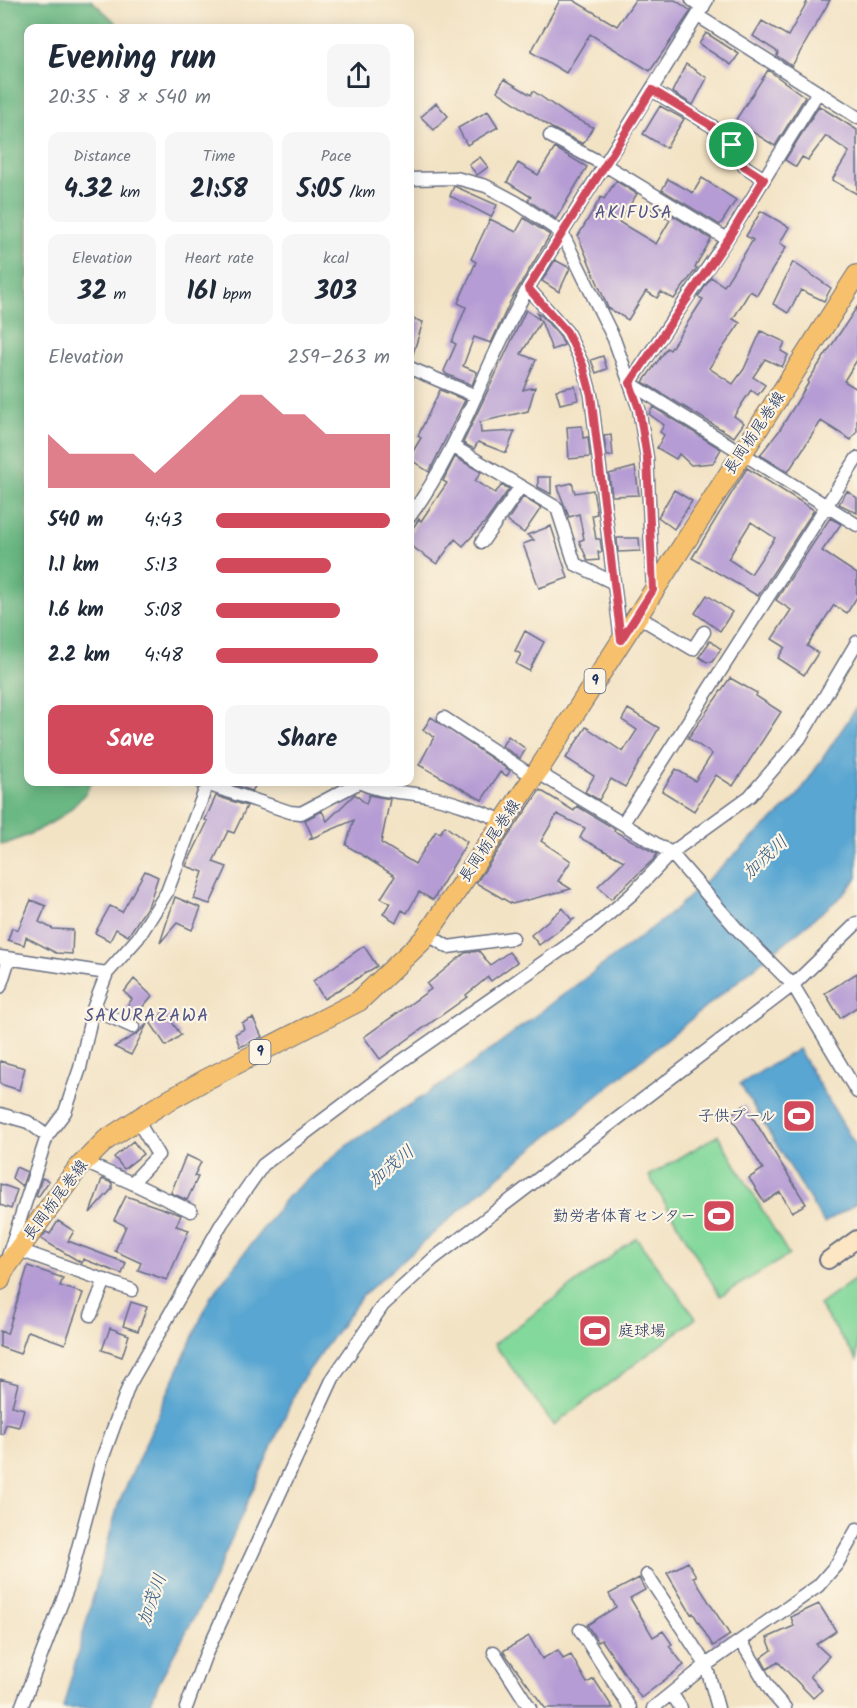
<!DOCTYPE html>
<meta charset="utf-8">
<style>
:root{--surface:#fff;--page:#f6f6f7;--text:#1f2937;--muted:#747a83;--accent:#d1495b}
body{margin:0;font-family:Kalam,"Klee One",sans-serif;background:var(--page);color:var(--text);height:100vh;display:flex;flex-direction:column;font-size:22px;white-space:nowrap}
*{box-sizing:border-box;margin:0}
p{font-size:20px;color:var(--muted)}
.icon{flex:none;width:33px;height:33px;fill:none;stroke:currentColor;stroke-width:2;stroke-linecap:round;stroke-linejoin:round}
.map{position:relative;flex:1;overflow:hidden}
.sheet{position:absolute;left:24px;top:24px;width:390px;height:762px;display:flex;flex-direction:column;background:var(--surface);border-radius:12px;box-shadow:0 3px 15px #0003}
.sheet>*{flex:none}
.pin{position:absolute;display:grid;place-items:center;width:51px;height:51px;color:#fff;margin:-26px;border:3px solid #fff;border-radius:50%;box-shadow:0 2px 6px #0007}
.round{display:grid;place-items:center;flex:none;width:63px;height:63px;border-radius:12px;background:var(--page)}
.overview{display:flex;align-items:center;justify-content:space-between;height:102px;padding:0 24px}
h1{font-size:33px;font-weight:700;line-height:45px}
.stats{display:grid;grid-template-columns:repeat(3,1fr);gap:9px;height:102px;padding:6px 24px}
.stats div{display:grid;align-content:center;border-radius:12px;background:var(--page);text-align:center}
.stats b{font-size:26px;font-weight:700}
.stats small{font-size:16px;font-weight:400}
.stats p{font-size:16px}
.chart{height:168px;padding:12px 24px}
.chart p{display:flex;justify-content:space-between}
.chart svg{width:100%;height:108px;margin-top:6px;fill:var(--accent);opacity:.7}
.cta{display:flex;gap:12px;margin-top:auto;padding:12px 24px}
.cta a{flex:1;height:69px;border-radius:12px;background:var(--accent);color:#fff;font-size:24px;font-weight:700;line-height:69px;text-align:center}
.cta a+a{background:var(--page);color:var(--text)}
ul{padding:0 24px;list-style:none;font-size:20px}
li{display:grid;grid-template-columns:96px 72px 1fr;align-items:center;height:45px}
li i{height:15px;border-radius:8px;background:var(--accent)}
.map>svg:first-child{display:block}
</style>
<div class="map">
<svg width="857" height="1708" viewBox="0 0 857 1708">
<rect width="100%" height="100%" fill="#fcf5e5"/>
<filter id="ink" filterUnits="userSpaceOnUse"><feTurbulence type="fractalNoise" baseFrequency=".0167" numOctaves="2"/><feDisplacementMap in="SourceGraphic" scale="12" xChannelSelector="R" yChannelSelector="G"/><feConvolveMatrix kernelMatrix="1 2 1 2 8 2 1 2 1" color-interpolation-filters="sRGB"/></filter>
<filter id="wash" filterUnits="userSpaceOnUse"><feTurbulence type="fractalNoise" baseFrequency=".008" numOctaves="4" result="noise"/><feDisplacementMap in="SourceGraphic" scale="24" xChannelSelector="R" yChannelSelector="G"/><feGaussianBlur stdDeviation="1.35" result="paint"/><feColorMatrix in="noise" values="0 0 0 0 0 0 0 0 0 0 0 0 0 0 0 0 0 1.4 0 .05"/><feComposite in="paint" operator="in"/></filter>
<g filter="url(#wash)">
<rect width="100%" height="100%" fill="#f3e3c5"/>
<path fill="#83d89b" stroke="#4f847c" stroke-width="1.5" d="M718 1135 789 1255 720 1296 649 1176Z
M636 1238 696 1318 554 1425 494 1344Z
M857 1278V1360L819 1305Z"/>
<path fill="#6ab883" stroke="#427470" stroke-width="1.5" d="M0 0H91L122 28H28V782H92C75 815 39 831 6 844H0Z"/>
<path fill="#58a6d1" stroke="#3a6a98" stroke-width="1.5" d="M857 707V878L843 895 493 1181 362 1296 299 1384 211 1586 159 1682 149 1708H63L118 1505 210 1298 287 1197 346 1146 461 1072 669 915 796 798Z
M798 1049 857 1148V1203L824 1223 740 1084Z"/>
<g id="blocks">
<path fill="#b59cd4" fill-rule="evenodd" d="M560 0H573L617 26 635 0H675L691 11 650 71 590 34 566 73 531 52Z
M808 0H830L792 66 777 56 778 52 753 36 762 21 788 36Z
M706 33 739 54 731 65 699 44Z
M686 64 707 78 693 105 672 92Z
M768 70 805 97 775 146 735 121Z
M504 79 531 95 533 91 568 115 593 127 583 144 552 128 497 91Z
M436 103 448 116 434 130 421 117Z
M660 106 684 119 666 148 643 134Z
M819 106 857 130V194L832 180 849 152 826 136 808 160 802 157 796 167 785 160Z
M488 111 498 127 467 145 458 128Z
M555 148 587 167 556 219 528 200 531 197 507 182 518 163 538 175Z
M480 157 488 167 477 175 469 165Z
M702 178 736 200 720 225 662 190 668 179 693 193Z
M616 181 637 194 619 222 656 244 670 220 651 209 654 204 711 239 695 267 697 268 674 299 661 292 657 298 646 291 628 320 608 308 578 236 601 197 604 199Z
M454 186 497 205 491 217 450 196Z
M761 211 789 227 780 243 786 247 757 295 750 291 733 319 740 323 709 368 733 384 744 369 761 331 785 342 781 351 788 355 782 367 765 359 753 377 765 385 758 395 751 390 734 416 744 423 734 437 643 382 667 348 670 350 703 299 698 297 711 277 724 286 753 240 746 236Z
M524 218 550 235 511 300 491 343 474 337 463 366 477 372 472 385 446 374 444 371 456 344 452 342 466 307 458 303 476 262 471 259 490 219 516 232Z
M555 260 570 268 559 292 542 281Z
M793 262 831 288 824 301 801 290 788 313 773 304Z
M857 307V360L844 381 857 389V431L851 440 821 421 788 472 760 455 779 431 809 382 808 381Z
M526 310 540 320 537 313 542 316 560 337 564 345 552 350 541 321 521 354 536 360 523 390 535 387 528 411 480 422 481 433 515 431 506 453 478 442 474 449 463 443Z
M410 318 423 322 412 357 410 356Z
M603 356 607 369 596 373 591 360Z
M575 386 578 400 560 404 556 390Z
M440 390 465 400 429 472 410 459V456L421 438 418 436Z
M653 407 721 449 713 463 691 465 679 454 676 459 657 448 664 435 660 432 664 425 649 414Z
M582 426 583 438 588 437 590 457 569 459 567 427Z
M611 435 613 456H607L604 436Z
M455 457 481 472 475 481 495 493 502 485 509 489 487 520 463 546 455 539 437 564 410 545V532L419 519 421 521 447 483 443 481Z
M635 467 639 495 612 496 609 474Z
M747 468 814 510 758 596 692 558ZM751 522 775 538 751 574 728 559Z
M538 477H551V494L538 487Z
M572 483 575 493 593 490 597 514 592 515 596 539H600L602 552H598L599 560 588 561 579 541 584 539 579 514 569 517 560 494 558 486Z
M674 490 692 501 674 529 658 517Z
M847 491 857 498V513L839 504Z
M523 497 541 508 524 533 507 521Z
M830 518 841 524 822 551 857 574V597L847 613 834 605 807 646 818 653 804 675 778 658 785 647 772 639 791 610 776 600Z
M551 526 568 578 539 588 523 544 534 540 527 535Z
M617 538H639L640 551 618 552Z
M707 595 732 612 720 631 695 613Z
M525 631 544 642 529 671 516 664 521 654 515 651Z
M710 641 721 649 712 662H707L699 657Z
M730 678 757 693 756 696 781 712 733 786 716 775 694 811 662 791 676 769 695 781 712 754 688 738Z
M628 709 659 728 625 787 611 779 599 800 585 792 594 776 566 758 586 727 623 752 637 730 622 720Z
M431 717 510 771 507 776 500 772 482 800 419 765 434 737 423 730Z
M508 736 526 749 520 758 502 746Z
M226 782H258L252 791Z
M540 790 574 811 577 806 615 829 614 831 657 854 654 859 611 899 598 886 624 861 580 838 585 828 557 814 541 841 571 861 558 881 571 889 512 904 476 883Z
M355 794 366 804 369 795 390 799 381 843 415 864 436 831 440 833 445 826 467 842 433 900 419 892 407 913 402 910 396 922 383 914 390 903 381 898 395 876 346 845 354 820 310 839 312 836 305 820 322 811 327 821Z
M216 796 247 806 234 833 228 831 213 862 227 867 210 904 194 899 203 872 186 866 208 821 205 820Z
M145 871 158 877 149 904 128 936 116 929 110 941 95 933 110 906 122 912Z
M175 897 201 908 192 930 177 923 160 943Z
M31 900 46 906 39 922 53 929 73 930 72 954 56 953 26 937 24 945 8 940 12 928 18 930Z
M563 908 571 919H574L539 945 531 935Z
M364 946 377 966 324 999 313 981Z
M479 951 490 965 509 952 517 962 491 981 488 977 466 995 467 997 380 1059 364 1037 431 989 427 984 465 953Z
M857 973V1007L840 1018 825 993Z
M134 979 152 996 133 1018 122 1013 132 999 124 992Z
M165 1012 181 1035 166 1046 150 1022Z
M253 1018 262 1037 240 1047 235 1034 244 1029 242 1023Z
M147 1024 131 1055 114 1047 137 1034Z
M0 1061 25 1068 19 1090 0 1084Z
M745 1105 806 1204 792 1212 780 1192 764 1202 749 1178 763 1169 730 1115Z
M133 1141 143 1154 124 1169 114 1157Z
M186 1155 201 1162 194 1176 198 1177 187 1200 171 1193Z
M16 1167 27 1172 22 1186 12 1178Z
M42 1178 49 1181 38 1197 36 1196Z
M102 1179 112 1183V1189L90 1213Z
M0 1184 17 1190 11 1209 0 1205Z
M126 1196 181 1215 176 1226 189 1230 167 1280 138 1270 141 1263 115 1251 126 1226 114 1220Z
M58 1221 74 1231 68 1241 126 1263 122 1274 83 1259 82 1263 41 1239 46 1232 50 1234Z
M28 1266 63 1278 60 1286 83 1293 65 1344 28 1331 20 1354 0 1347V1331L7 1334Z
M131 1302 147 1307 138 1331 123 1326Z
M110 1328 129 1335 122 1357 102 1350Z
M0 1379 18 1384 12 1406 24 1409 19 1427 6 1424 3 1434H0Z
M688 1562 696 1576 693 1577 730 1635 713 1646 693 1613 691 1614 667 1573Z
M639 1578 645 1590 630 1598 653 1637 663 1631 672 1644 669 1646 684 1665 641 1698 602 1640 598 1642 587 1625 616 1607 609 1594Z
M819 1604 836 1631 816 1644 829 1656 810 1676 822 1690 813 1698 778 1662 767 1669 761 1658 772 1650 767 1638 794 1626 791 1617Z
M529 1636 542 1659 558 1650 563 1659 571 1655 587 1683 594 1679 613 1708H545L503 1651Z"/>
</g>
</g>
<g filter="url(#ink)">
<use href="#blocks" fill-opacity="0" stroke="#676e82" stroke-width="1.5"/>
<g fill="none" stroke-linecap="round" stroke-linejoin="round">
<g stroke="#676e82" stroke-width="15">
<path id="street" d="M692 0 703 8
M698 16 857 117
M652 90 712 126 732 145 744 166 764 179
M818 92 727 239 630 383 857 525
M550 136 605 165 727 239
M410 179 456 178 486 186 516 202 562 233 614 339 639 409 647 458 653 590
M528 288 567 332 583 365 591 395 621 640
M410 368 476 396
M454 447 557 508 575 564 614 583
M410 516C463 444 484 364 528 288L707 0
M482 542 521 486
M637 616 693 649 704 632
M444 718 534 777
M537 772 671 853 737 929 793 985 857 1092
M200 782 290 812 301 813 360 782
M359 782C381 793 403 791 427 796 454 801 479 811 504 821
M623 823 857 458
M427 934 448 947 513 938
M0 957 107 973
M0 987 9 959
M93 1009 133 1027
M0 1114 28 1122 47 1136
M84 1162 132 1183 158 1155 137 1120
M132 1183 191 1211
M19 1250 132 1290
M8 1256 47 1136 65 1112 80 1068 93 1009 107 973 138 938 167 892 208 782
M91 1315 105 1280
M647 1575 706 1665 718 1708
M580 1630 630 1708
M741 1641 772 1693 785 1708
M494 1652 530 1708
M672 1694 681 1708
M21 1708 67 1589 101 1462 129 1385 222 1223 263 1165 399 1063 594 927 632 894 671 853 750 796 800 738 857 642
M186 1708 205 1656 333 1378 383 1305 433 1259 793 985 857 923
M653 1708 706 1665 818 1586 837 1564 857 1529"/>
</g>
<g stroke="#676e82" stroke-width="20">
<path id="secondary" d="M828 1260 857 1239"/>
</g>
<g stroke="#676e82" stroke-width="22">
<path id="primary" d="M0 1280 3 1271 78 1168 106 1140 157 1107 205 1080 359 1001 424 939 537 772 857 275"/>
</g>
<use href="#street" stroke="#fff" stroke-width="12"/>
<use href="#secondary" stroke="#fce6c4" stroke-width="16"/>
<use href="#primary" stroke="#f7c06c" stroke-width="20"/>
</g>
</g>
<g fill="none" stroke-linecap="round" stroke-linejoin="round" filter="url(#ink)">
<g stroke="#fff" stroke-width="12">
<path id="route" d="M652 90 712 126 732 145 744 166 764 179 728 239 630 383 639 409 647 458 653 590 621 640 591 395 583 365 567 332 528 288Z"/>
</g>
<use href="#route" stroke="#d1495b" stroke-width="8"/>
</g>
<defs>
<g id="stadium-square" transform="scale(1.725)"><rect x="-9" y="-9" width="18" height="18" rx="4" fill="#d1495b" stroke="#fcf5e5"/><path d="M0-5a6.5 5 0 1 0 0 10a6.5 5 0 1 0 0-10ZM-3.5-1.8h7v3.6h-7Z" fill="#fff"/></g>
</defs>
<g fill-rule="evenodd">
<use href="#stadium-square" x="799" y="1116"/>
<use href="#stadium-square" x="719" y="1216"/>
<use href="#stadium-square" x="595" y="1331"/>
</g>
<g text-anchor="middle" dominant-baseline="central" stroke-width="4.5" stroke-linejoin="round" paint-order="stroke">
<g fill="#fcf5e5" stroke="#5e6a86" stroke-width="1.5">
<rect x="584.5" y="669" width="21" height="24" rx="4.5"/>
<rect x="249.5" y="1040" width="21" height="24" rx="4.5"/>
</g>
<g font-size="15" font-weight="bold" fill="#1b2f5e">
<text x="595" y="681">9</text>
<text x="260" y="1052">9</text>
</g>
<g font-size="16" fill="#1b2f5e" stroke="#fcf5e5">
<text transform="translate(755 433) rotate(-56)">長岡栃尾巻線</text>
<text transform="translate(490 841) rotate(-56)">長岡栃尾巻線</text>
<text transform="translate(56 1200) rotate(-53)">長岡栃尾巻線</text>
</g>
<g font-size="16" fill="#1b2f5e" stroke="#fcf5e5" text-anchor="end">
<text x="776" y="1116">子供プール</text>
<text x="696" y="1216">勤労者体育センター</text>
<text x="618" y="1331" text-anchor="start">庭球場</text>
</g>
<g font-size="18" letter-spacing="1.5" fill="#515587" stroke="#fcf5e5">
<text x="634" y="213">AKIFUSA</text>
<text x="147" y="1016">SAKURAZAWA</text>
</g>
<g font-size="18" font-style="italic" fill="#305986" stroke="#fcf5e5">
<text transform="translate(766 858) rotate(-43)">加茂川</text>
<text transform="translate(392 1167) rotate(-40)">加茂川</text>
<text transform="translate(153 1600) rotate(-71)">加茂川</text>
</g>
</g>
</svg>
<div class="pin" style="left:732px;top:145px;background:#1e9e55"><svg class="icon" aria-label="arrive" viewBox="0 0 24 24"><path d="M6 21V4h12l-3 4 3 4H6"/></svg></div>
<section class="sheet">
<div class="overview"><div><h1>Evening run</h1><p>20:35 · 8 × 540 m</p></div><a class="round"><svg class="icon" aria-label="share" viewBox="0 0 24 24"><path d="M12 15V3M7 8l5-5 5 5M5 13v7h14v-7"/></svg></a></div>
<div class="stats">
<div><p>Distance</p><b>4.32<small> km</small></b></div>
<div><p>Time</p><b>21:58</b></div>
<div><p>Pace</p><b>5:05<small> /km</small></b></div>
</div>
<div class="stats">
<div><p>Elevation</p><b>32<small> m</small></b></div>
<div><p>Heart rate</p><b>161<small> bpm</small></b></div>
<div><p>kcal</p><b>303</b></div>
</div>
<div class="chart"><p><span>Elevation</span>259–263 m</p>
<svg viewBox="0 0 160 44" preserveAspectRatio="none"><path d="M0 44V22L10 30L20 30L30 30L40 30L50 38L60 30L70 22L80 14L90 6L100 6L110 14L120 14L130 22L140 22L150 22L160 22V44z"/></svg>
</div>
<ul>
<li><b>540 m</b>4:43<i style="width:100%"></i></li>
<li><b>1.1 km</b>5:13<i style="width:66%"></i></li>
<li><b>1.6 km</b>5:08<i style="width:71%"></i></li>
<li><b>2.2 km</b>4:48<i style="width:93%"></i></li>
</ul>
<div class="cta"><a>Save</a><a>Share</a></div>
</section>
</div>
